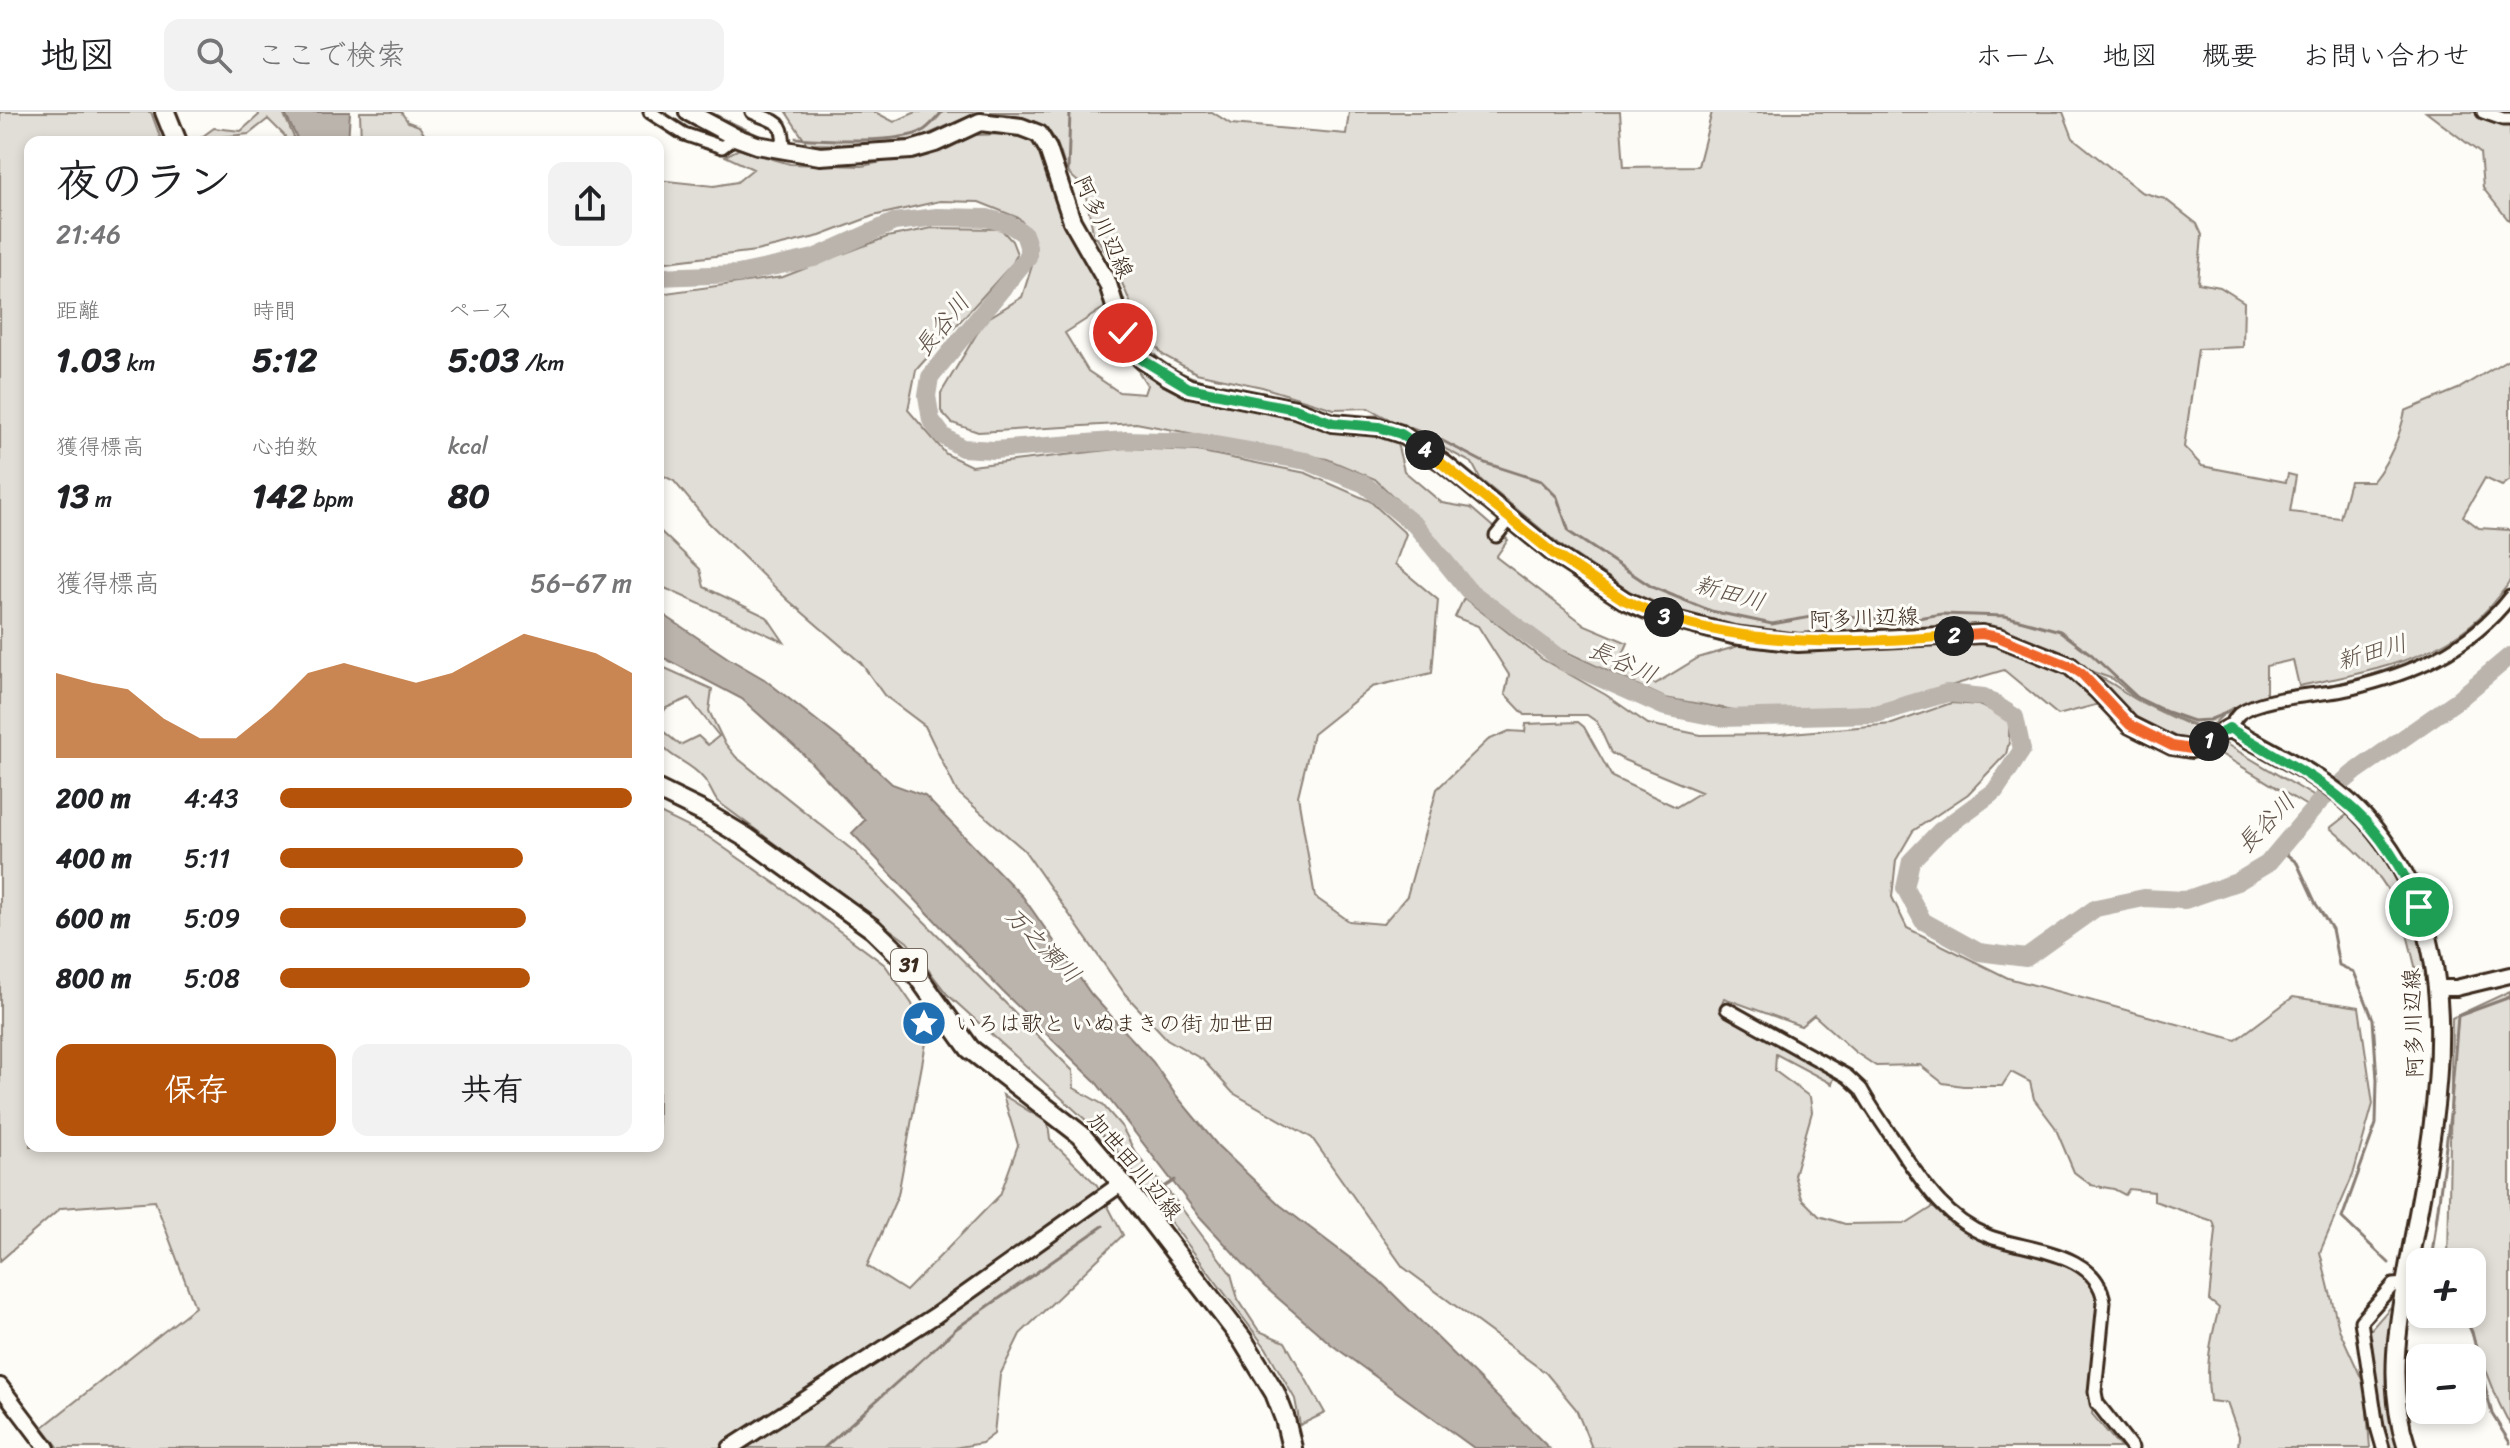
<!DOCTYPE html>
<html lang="ja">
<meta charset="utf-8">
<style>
:root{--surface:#fff;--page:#f2f2f2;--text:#202124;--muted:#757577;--line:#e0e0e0;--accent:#b45309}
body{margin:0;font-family:Sriracha,"Klee One",sans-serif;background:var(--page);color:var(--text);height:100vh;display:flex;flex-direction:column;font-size:30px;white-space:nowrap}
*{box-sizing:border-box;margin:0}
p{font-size:26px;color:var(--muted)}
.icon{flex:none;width:44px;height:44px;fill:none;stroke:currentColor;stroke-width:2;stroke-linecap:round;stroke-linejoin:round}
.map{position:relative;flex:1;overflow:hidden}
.sheet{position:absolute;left:24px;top:24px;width:640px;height:1016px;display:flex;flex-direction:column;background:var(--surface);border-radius:16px;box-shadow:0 4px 12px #0003}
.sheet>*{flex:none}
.fabs{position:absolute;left:2406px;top:1136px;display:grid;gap:16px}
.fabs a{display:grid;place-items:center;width:80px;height:80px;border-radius:16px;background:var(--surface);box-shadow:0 4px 12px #0003;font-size:40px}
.pin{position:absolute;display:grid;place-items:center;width:68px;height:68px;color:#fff;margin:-34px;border:4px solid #fff;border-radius:50%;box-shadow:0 2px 8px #0007}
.km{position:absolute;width:40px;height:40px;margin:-20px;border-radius:50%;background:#222;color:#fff;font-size:22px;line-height:40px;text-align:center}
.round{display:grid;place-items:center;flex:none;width:84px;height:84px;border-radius:16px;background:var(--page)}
.summary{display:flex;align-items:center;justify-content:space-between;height:136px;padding:0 32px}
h1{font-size:44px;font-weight:700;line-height:60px}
.stats{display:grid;grid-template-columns:repeat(3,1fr);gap:12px;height:136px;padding:8px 32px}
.stats div{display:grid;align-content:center}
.stats b{font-size:34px;font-weight:700}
.stats small{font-size:22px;font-weight:400}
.stats p{font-size:22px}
.chart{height:224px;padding:16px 32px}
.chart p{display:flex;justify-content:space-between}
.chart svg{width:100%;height:144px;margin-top:8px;fill:var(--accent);opacity:.7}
.primary-button{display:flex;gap:16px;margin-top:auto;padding:16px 32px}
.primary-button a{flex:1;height:92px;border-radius:16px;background:var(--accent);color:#fff;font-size:32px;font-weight:700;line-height:92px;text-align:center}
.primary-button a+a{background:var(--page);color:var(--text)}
ul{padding:0 32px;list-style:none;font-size:26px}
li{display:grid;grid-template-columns:128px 96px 1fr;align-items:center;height:60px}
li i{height:20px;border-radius:10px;background:var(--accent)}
header{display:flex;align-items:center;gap:48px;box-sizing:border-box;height:112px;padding:0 40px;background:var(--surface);border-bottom:2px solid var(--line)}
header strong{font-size:38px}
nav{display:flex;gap:44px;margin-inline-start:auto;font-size:28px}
.search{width:560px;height:72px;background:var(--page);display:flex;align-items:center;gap:20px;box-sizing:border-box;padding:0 28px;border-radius:16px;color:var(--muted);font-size:30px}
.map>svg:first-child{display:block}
</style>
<header>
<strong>地図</strong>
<div class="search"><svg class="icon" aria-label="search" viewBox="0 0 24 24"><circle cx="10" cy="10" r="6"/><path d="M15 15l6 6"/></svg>ここで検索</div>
<nav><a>ホーム</a><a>地図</a><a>概要</a><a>お問い合わせ</a></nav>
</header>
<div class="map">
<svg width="2510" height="1336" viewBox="0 0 2510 1336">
<rect width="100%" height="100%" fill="#fdfcf7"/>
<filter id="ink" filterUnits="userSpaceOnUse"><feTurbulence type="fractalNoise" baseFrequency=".0125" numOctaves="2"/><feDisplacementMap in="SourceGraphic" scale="16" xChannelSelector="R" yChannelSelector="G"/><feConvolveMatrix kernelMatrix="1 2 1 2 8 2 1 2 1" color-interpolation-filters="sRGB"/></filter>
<g filter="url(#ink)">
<path fill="#e1ded7" stroke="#8e847a" stroke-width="2" d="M0 0H151L162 30H30V1034H658V700L707 724 783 777 885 853 912 892 926 931 898 1083 867 1154 906 1179 1000 1083 1018 1033 1003 983 1048 1011 1050 1028 1097 1073 1123 1123 1020 1222 1000 1263 994 1322 982 1331 954 1336H59L43 1315 195 1195 155 1089 61 1096 0 1149Z
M258 0H283L296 30H284L285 24 268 7 249 22 221 25 216 30H195L214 16 241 19 259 3Z
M360 0H401L408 10 419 14 429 30H361Z
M786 0H875L894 10 916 0H979L917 27 859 33 807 32Z
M990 0H1212L1231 12 1346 22 1349 0H1620L1624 55 1698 54 1712 0H2063L2073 26 2141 80 2165 87 2197 112 2202 123 2198 171 2220 175 2244 190 2243 235 2198 237 2184 335 2202 354 2286 370 2288 362 2296 364 2290 400 2340 406 2350 369H2373C2389 349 2400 324 2405 299L2458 277 2510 246V368L2502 374 2485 366 2463 404 2479 416 2510 418C2510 431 2510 458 2510 468 2508 475 2499 483 2495 488 2450 547 2367 560 2299 574L2293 548 2266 554V583L2228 598 2207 618 2169 603 2132 583 2113 567 2093 560 2050 537 1993 515 1972 514 1871 525H1814L1729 513 1680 501 1631 480 1563 435 1481 368 1472 351 1368 296 1334 297 1262 275 1196 261 1163 243 1141 216 1117 159 1093 120 1084 74C1057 56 1068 50 1054 26 1041 5 1013 3 990 0Z
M2426 0H2510V110L2483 76 2480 41Z
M1008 22 1029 28 1044 39 1069 117 1110 192 1065 221 1088 259 1119 280 1144 282 1147 273 1131 248 1183 283 1297 306 1341 320 1363 319 1396 327 1404 359 1442 391 1471 396 1508 428 1496 445 1585 513 1628 531 1619 551 1655 572 1698 546 1745 532 1855 538 1966 530 1993 532 2039 548 2076 565 2103 591 2058 603 2004 558 1882 594 1740 599 1665 586 1558 536 1477 478 1422 412 1375 367 1327 347 1136 311 978 320 952 311 941 299V281L985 208 1022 185 1036 141 1033 124 1019 106 979 90 940 89 873 104 820 124 756 139 658 151V68L714 74 737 70 753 57 725 44 739 37 790 52 862 54 947 37 975 23Z
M932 116 1001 117 1012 129 1017 142 1013 151 916 258 908 298 946 342 971 354 1125 336 1197 339 1306 361 1370 389 1406 422 1395 452 1438 488 1432 561 1372 575 1313 622 1298 684 1315 785 1349 809 1383 812 1407 784 1437 677 1488 628 1509 619 1525 620 1526 612 1578 610 1584 615 1612 665 1676 695 1701 680 1624 648 1611 641 1597 610 1587 603H1525L1505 582 1509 563 1478 514 1455 505 1464 486 1542 547 1606 583 1648 612 1701 623 1780 622 1892 612 1951 591 1978 593 1996 600 2009 608V630L2006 642 1968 682 1913 719 1896 748 1892 785 1907 816 2008 866 2236 928 2293 885 2359 895 2373 992 2353 1063 2320 1140 2339 1217 2365 1274 2370 1336H2238L2239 1324 2227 1291 2210 1289C2205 1254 2210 1230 2219 1196L2209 1188 2216 1118 2213 1109 2154 1089V1080L2129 1077 2125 1083 2114 1077 2091 1073 2074 1060 2055 1015 2034 987 2030 970 2011 960 2002 974H1963L1943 971 1920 953 1876 954 1855 940 1814 903 1801 914 1724 886 1720 896 1735 907 1835 963 1832 972 1776 942 1775 959 1810 985 1812 1000 1794 1063 1801 1086 1819 1104 1845 1112 1908 1111 1933 1095 1951 1112 1986 1128 2065 1150 2094 1170 2099 1195 2092 1302 2121 1336H1592L1576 1297 1546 1261 1403 1155 1312 1026 1233 981 1203 948 1167 927 1125 882 1024 738 957 680 925 614 884 583 861 551 788 488 708 410 674 369 658 361V182L783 165 887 125Z
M658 417 700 457 704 475 767 505 784 530 658 473Z
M658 553 712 577 709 599 724 630 736 645 856 741 1073 959 1074 976 1102 992 1122 1015 1135 1040 1176 1089 1231 1162 1238 1187 1259 1219 1285 1230 1325 1301 1300 1313 1295 1287 1266 1236 1111 1031 947 882 907 830 717 689C712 682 709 672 703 666 685 644 658 647 658 615L680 633 698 624 708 633 719 624 689 586 666 596 658 608Z
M2093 563C2111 568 2121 579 2137 588 2161 601 2186 612 2211 622L2195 630 2164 625 2125 601Z
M2221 629 2315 685 2307 694 2211 636Z
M2348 702C2395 742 2418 802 2427 863L2418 865C2412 845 2409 824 2401 804 2387 767 2360 741 2330 716Z
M2510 879V1313L2499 1291 2464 1202H2472V1150H2448L2452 906Z
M2394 1191C2385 1241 2385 1287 2399 1336H2389L2366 1223Z"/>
<path fill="#bbb4ad" stroke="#887d74" stroke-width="2" d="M284 0H350L348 30H299Z
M658 499 728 546 764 567 862 644 892 672 925 684 1023 785 1091 882 1153 950 1175 982 1218 1034 1280 1093 1379 1168 1549 1336H1474L1332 1233 1264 1174 1200 1105 1095 969 1002 879 852 721 865 708 803 642 742 587 658 543Z"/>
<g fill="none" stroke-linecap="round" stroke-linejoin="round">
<path stroke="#887d74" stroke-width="3" d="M709 0 755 22
M796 26C823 28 902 32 924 18 930 14 937 6 942 0
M1068 59 1070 0
M1079 102 1083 112
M1095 133C1104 146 1113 160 1119 175 1125 191 1128 206 1137 221 1169 278 1239 273 1294 289
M1355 305 1377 304 1439 327 1485 351 1541 369 1557 385 1569 420 1652 475 1711 499 1772 512 1828 502 1899 509 1942 502 2005 504 2060 519 2092 543 2138 586 2167 600 2193 609 2209 608 2236 597
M2269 584C2290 577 2310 578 2331 573 2369 566 2403 553 2439 538
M2280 737 2297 751 2316 792 2332 817 2339 853 2354 860 2373 907 2377 968 2376 1012 2342 1106 2389 1151
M1158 1079 1175 1068
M2431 1150 2450 1003 2458 904 2510 885
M2419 1166 2420 1167
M2463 1202 2472 1220 2492 1302 2510 1331
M824 1336 957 1216 1103 1114"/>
<path stroke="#bbb4ad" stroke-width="18" d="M658 165 738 162 814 146 894 110 937 105 987 106 1009 112 1024 122 1028 134V145L930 265 927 284 931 308 943 324 962 336 994 338 1126 328 1199 330 1306 349 1364 372 1416 414 1468 478 1566 551 1665 595 1721 606 1876 602 1947 581 1984 585 2015 605 2022 638 1995 679 1940 719 1911 749 1905 776 1923 809 1979 840 2026 846 2096 796 2144 786 2185 788 2237 770 2267 752 2321 688 2355 660 2459 587 2510 544"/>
<g stroke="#3b2a1e" stroke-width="17">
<path id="minor" d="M650 0 684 22 722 35 735 25
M752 0C777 12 784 6 784 39
M2483 0 2503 7H2510
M1496 424 1511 406
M2229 616C2233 611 2235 605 2240 601 2263 584 2319 584 2348 577 2412 562 2469 538 2510 485
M1727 897 1847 964 1861 977C1872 997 1885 1015 1898 1034 1923 1071 1945 1107 1988 1124 2025 1139 2097 1138 2104 1190L2095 1280 2097 1291 2132 1336
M2383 1336 2377 1315 2361 1209 2393 1173 2405 1172"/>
</g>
<g stroke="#3b2a1e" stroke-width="20">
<path id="tertiary" d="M2437 876H2456L2510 863
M0 1274 47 1336
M730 1336 936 1203 1122 1071"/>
</g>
<g stroke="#3b2a1e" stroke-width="22">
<path id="secondary" d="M688 0 735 25 757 33 820 44 911 38 935 31 980 10 1021 15 1039 22 1048 37 1072 109 1108 172 1123 221 1141 247 1166 264 1189 276 1295 297 1333 311 1379 315 1401 322 1443 351 1554 442 1624 488 1660 504 1733 523 1798 531 1982 522 1998 525 2070 554 2097 578 2130 613 2172 634 2191 637 2197 635 2229 616C2270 640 2323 664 2356 697 2476 816 2439 992 2411 1139 2399 1205 2385 1271 2407 1336"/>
</g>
<g stroke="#3b2a1e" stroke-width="24">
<path id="primary" d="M165 0 177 30
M658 678 705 701 747 726 873 817 909 852 970 937 1081 1023 1122 1071 1242 1227 1275 1281 1285 1307 1292 1336"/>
</g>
<use href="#minor" stroke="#fdfcf7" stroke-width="11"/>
<use href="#tertiary" stroke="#fdfcf7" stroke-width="14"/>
<use href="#secondary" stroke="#fdfcf7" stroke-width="16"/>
<use href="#primary" stroke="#fdfcf7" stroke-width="18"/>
</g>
</g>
<g fill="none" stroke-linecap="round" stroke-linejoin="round" filter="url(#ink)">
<g stroke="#fff" stroke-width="16">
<path id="split-1" d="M2209 629 2229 616C2319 670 2376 692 2419 795"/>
</g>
<g stroke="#fff" stroke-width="16">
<path id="split-2" d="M1954 524 1982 522 1998 525 2070 554 2082 562 2130 613 2172 634 2191 637 2209 629"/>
</g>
<g stroke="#fff" stroke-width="16">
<path id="split-3" d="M1664 505C1765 536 1850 531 1954 524"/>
</g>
<g stroke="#fff" stroke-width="16">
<path id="split-4" d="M1425 338 1554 442 1624 488 1664 505"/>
</g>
<g stroke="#fff" stroke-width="16">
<path id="split-5" d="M1123 221 1141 247 1189 276 1295 297 1333 311 1379 315 1401 322 1425 338"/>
</g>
<use href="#split-1" stroke="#22a559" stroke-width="10"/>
<use href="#split-2" stroke="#f0652b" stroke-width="10"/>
<use href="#split-3" stroke="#f5b400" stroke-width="10"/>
<use href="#split-4" stroke="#f5b400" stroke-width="10"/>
<use href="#split-5" stroke="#22a559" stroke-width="10"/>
</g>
<defs>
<g id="sight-disc" transform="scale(2.3)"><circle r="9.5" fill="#1f6fb2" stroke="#fdfcf7"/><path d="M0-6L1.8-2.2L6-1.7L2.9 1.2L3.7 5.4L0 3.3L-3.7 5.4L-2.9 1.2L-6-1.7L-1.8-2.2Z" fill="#fff"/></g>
</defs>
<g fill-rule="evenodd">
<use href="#sight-disc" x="924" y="911"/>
</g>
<g text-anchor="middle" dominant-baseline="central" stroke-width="6" stroke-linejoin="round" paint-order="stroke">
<rect fill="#fdfcf7" stroke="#75695f" stroke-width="2" x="891" y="837" width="36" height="32" rx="6"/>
<g font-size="20" font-weight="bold" fill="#3b2a1e">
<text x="909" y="853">31</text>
</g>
<g font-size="22" fill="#3b2a1e" stroke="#fdfcf7">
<text transform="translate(1104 115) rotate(65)">阿多川辺線</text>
<text transform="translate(1864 506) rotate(-2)">阿多川辺線</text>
<text transform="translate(2413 911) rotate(-92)">阿多川辺線</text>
<text transform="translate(1135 1054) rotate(50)">加世田川辺線</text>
</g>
<g font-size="22" fill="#3b2a1e" stroke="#fdfcf7" text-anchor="start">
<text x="955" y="911">いろは歌と いぬまきの街 加世田</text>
</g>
<g font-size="24" font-style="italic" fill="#615349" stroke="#fdfcf7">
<text transform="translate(942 213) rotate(-51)">長谷川</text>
<text transform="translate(1730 481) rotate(16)">新田川</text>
<text transform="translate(2372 540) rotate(-16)">新田川</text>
<text transform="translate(1623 550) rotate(24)">長谷川</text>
<text transform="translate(2266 711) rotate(-46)">長谷川</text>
<text transform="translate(1043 833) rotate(45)">万之瀬川</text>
</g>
</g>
</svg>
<div class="fabs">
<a>+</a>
<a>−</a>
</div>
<div class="pin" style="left:2419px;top:795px;background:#1e9e55"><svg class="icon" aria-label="arrive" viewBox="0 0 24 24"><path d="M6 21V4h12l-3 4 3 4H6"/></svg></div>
<div class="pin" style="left:1123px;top:221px;background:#d93025"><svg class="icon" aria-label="check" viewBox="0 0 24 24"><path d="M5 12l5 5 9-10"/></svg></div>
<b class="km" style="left:2209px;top:629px">1</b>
<b class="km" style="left:1954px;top:524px">2</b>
<b class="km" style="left:1664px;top:505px">3</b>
<b class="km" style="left:1425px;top:338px">4</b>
<section class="sheet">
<div class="summary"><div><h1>夜のラン</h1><p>21:46</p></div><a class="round"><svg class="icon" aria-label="share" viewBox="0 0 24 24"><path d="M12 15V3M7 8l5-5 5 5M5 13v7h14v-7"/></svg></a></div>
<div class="stats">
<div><p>距離</p><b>1.03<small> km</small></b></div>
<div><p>時間</p><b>5:12</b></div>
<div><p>ペース</p><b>5:03<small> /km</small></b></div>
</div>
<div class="stats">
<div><p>獲得標高</p><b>13<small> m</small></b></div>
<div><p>心拍数</p><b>142<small> bpm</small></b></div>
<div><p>kcal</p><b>80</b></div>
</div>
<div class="chart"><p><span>獲得標高</span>56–67 m</p>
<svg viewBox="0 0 160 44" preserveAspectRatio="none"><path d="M0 44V18L10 21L20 23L30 32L40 38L50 38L60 29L70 18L80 15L90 18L100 21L110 18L120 12L130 6L140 9L150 12L160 18V44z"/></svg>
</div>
<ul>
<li><b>200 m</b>4:43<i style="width:100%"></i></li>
<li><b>400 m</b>5:11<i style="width:69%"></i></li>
<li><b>600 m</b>5:09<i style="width:70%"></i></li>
<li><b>800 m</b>5:08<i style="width:71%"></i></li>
</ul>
<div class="primary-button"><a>保存</a><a>共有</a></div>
</section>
</div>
